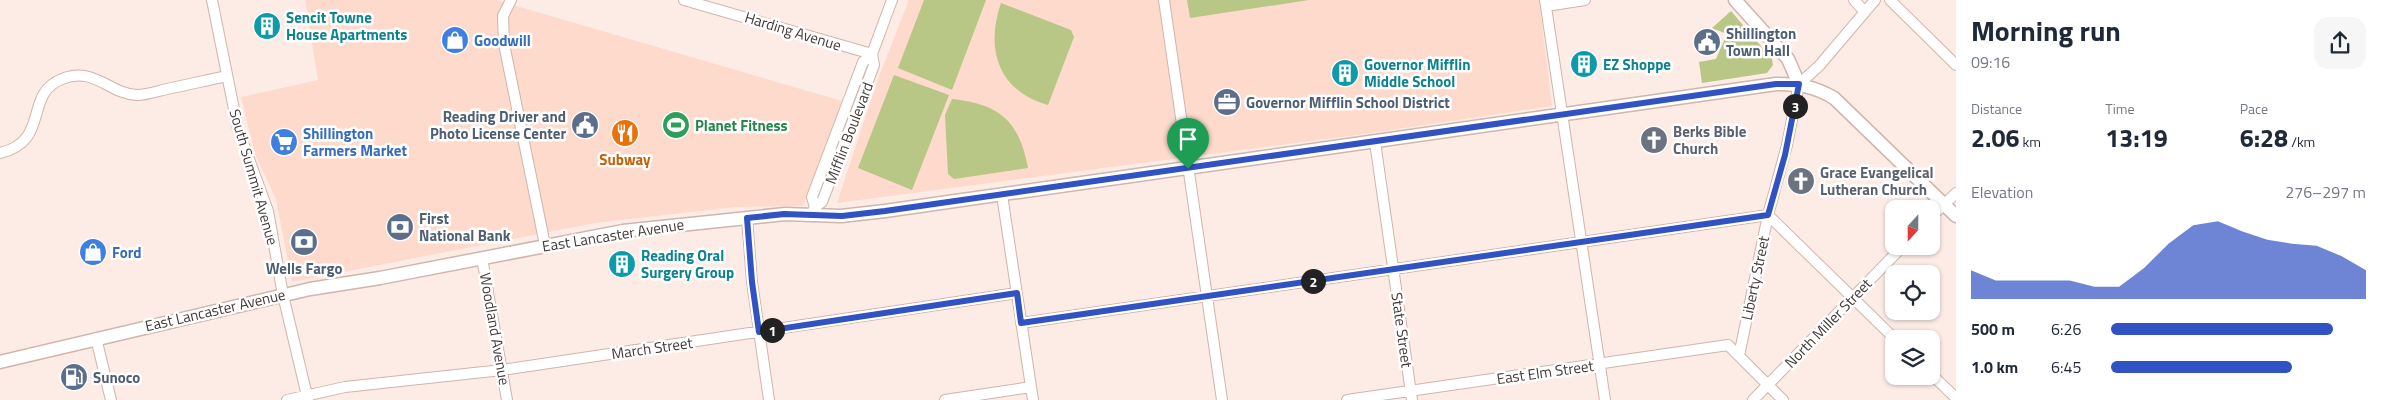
<!DOCTYPE html>
<meta charset="utf-8">
<style>
:root{--surface:#fff;--page:#f6f6f7;--text:#1f2937;--muted:#747a83;--accent:#3052c2}
body{margin:0;font-family:"Titillium Web",sans-serif;background:var(--page);color:var(--text);height:100vh;display:flex;flex-direction:column;font-size:19px;white-space:nowrap}
*{box-sizing:border-box;margin:0}
p{font-size:16px;color:var(--muted)}
.icon{flex:none;width:28px;height:28px;fill:none;stroke:currentColor;stroke-width:2;stroke-linecap:round;stroke-linejoin:round}
.map{position:relative;flex:1;overflow:hidden}
.drawer{display:flex;flex-direction:column;background:var(--surface);width:425px}
.drawer>*{flex:none}
.needle{width:32px;rotate:201deg}
.tools{position:absolute;left:1885px;top:200px;display:grid;gap:10px}
.tools a{display:grid;place-items:center;width:55px;height:55px;border-radius:10px;background:var(--surface);box-shadow:0 1px 4px #0004;font-size:25px}
.pin{position:absolute;display:grid;place-items:center;width:42px;height:42px;color:#fff;margin:-51px -21px;border-radius:50% 50% 50% 0;rotate:-45deg;box-shadow:0 0 5px #0007}
.pin .icon{rotate:45deg}
.km{position:absolute;width:25px;height:25px;margin:-12px;border-radius:50%;background:#222;color:#fff;font-size:14px;line-height:25px;text-align:center}
.round{display:grid;place-items:center;flex:none;width:52px;height:52px;border-radius:15px;background:var(--page)}
.head{display:flex;align-items:center;justify-content:space-between;height:85px;padding:0 15px}
h1{font-size:28px;font-weight:700;line-height:38px}
.metrics{display:grid;grid-template-columns:repeat(3,1fr);gap:8px;height:85px;padding:5px 15px}
.metrics div{display:grid;align-content:center}
.metrics b{font-size:25px;font-weight:700}
.metrics small{font-size:14px;font-weight:400}
.metrics p{font-size:14px}
.chart{height:140px;padding:10px 15px}
.chart p{display:flex;justify-content:space-between}
.chart svg{width:100%;height:90px;margin-top:5px;fill:var(--accent);opacity:.7}
ul{padding:0 15px;list-style:none;font-size:16px}
li{display:grid;grid-template-columns:80px 60px 1fr;align-items:center;height:38px}
li i{height:12px;border-radius:6px;background:var(--accent)}
main{display:flex;flex:1;min-height:0}
.map>svg:first-child{display:block}
</style>
<main>
<div class="map">
<svg width="1956" height="400" viewBox="0 0 1956 400">
<rect width="100%" height="100%" fill="#fcece5"/>
<path fill="#fddacb" d="M305 0H496L842 101 803 206 735 207 595 223 292 282 276 199 255 154 241 97 318 80Z
M909 0H1539L1552 106 1364 134 837 203 878 79Z"/>
<path fill="#b8c686" d="M924 0H986L952 90 898 68Z
M1187 0H1309L1190 18Z
M1001 3 1071 30 1074 37 1048 105C998 91 985 49 1001 3Z
M1731 11 1772 59 1773 65 1767 73 1702 83 1699 62 1716 59 1727 34 1712 28Z
M894 75 949 95 912 190 858 168Z
M952 99C999 104 1019 120 1028 168L954 179 948 174 945 115Z"/>
<g fill="none" stroke-linecap="round" stroke-linejoin="round">
<g stroke="#cfb5aa" stroke-width="12">
<path id="minor" d="M212 0 238 129 268 211 283 295 308 400
M511 0 503 16 504 44 545 245
M684 0 872 54
M1164 0 1222 400
M1545 0 1605 400
M1854 0 1865 12
M1890 0 1956 65
M1546 6 1585 0
M1375 142 1412 400
M0 153C51 141 23 94 62 79 95 66 109 94 137 95 147 95 158 91 167 89 187 85 207 80 227 76
M1002 195 1033 400
M815 207 822 202 874 65 872 54
M811 215 815 207 812 197 863 62 872 54 892 0
M1931 217 1956 193
M747 218 752 282 769 400
M482 258 507 400
M1021 323 1768 215 1895 339
M96 338 111 400
M1739 356 1768 215 1787 145 1799 84 1819 66 1875 0
M1931 374 1956 398
M287 400 345 387 502 370 1017 293
M945 400 1031 387
M1347 400 1728 345 1783 400
M1753 400 1903 246"/>
</g>
<g stroke="#cfb5aa" stroke-width="15">
<path id="major" d="M1735 0 1788 59 1799 84
M0 362 310 289 380 278 623 231 785 214 841 216 885 211 1776 84C1798 84 1814 86 1834 98L1956 216"/>
</g>
<use href="#minor" stroke="#fff" stroke-width="10"/>
<use href="#major" stroke="#fff" stroke-width="12"/>
</g>
<g fill="none" stroke-linecap="round" stroke-linejoin="round">
<g stroke="#fff" stroke-width="10">
<path id="route" d="M1776 84H1799L1785 155 1768 215 1021 323 1017 293 759 332 752 282 747 218 784 214 842 216 885 211Z"/>
</g>
<use href="#route" stroke="#3052c2" stroke-width="6"/>
</g>
<defs>
<g id="building-disc" transform="scale(1.4375)"><circle r="9.5" fill="#0f9aa8" stroke="#fff"/><path d="M-4-6H4V6H1V3H-1V6H-4ZM-2.5-4.3h1.7v1.8h-1.7ZM.8-4.3h1.7v1.8H.8ZM-2.5-1h1.7V.8h-1.7ZM.8-1h1.7V.8H.8Z" fill="#fff"/></g>
<g id="shop-disc" transform="scale(1.4375)"><circle r="9.5" fill="#3f7fe0" stroke="#fff"/><path d="M-5-2.5h2.3a2.7 3.5 0 0 1 5.4 0H5L5.5 6h-11ZM-1.5-2.5h3a1.5 2.3 0 0 0-3 0Z" fill="#fff"/></g>
<g id="civic-disc" transform="scale(1.4375)"><circle r="9.5" fill="#5c6f8a" stroke="#fff"/><path d="M-.6-6.5H3V-4.5H.6V-3L4-1V1h2V6H-6V1h2V-1L-.6-3ZM-1.2 2.5V6h2.4V2.5Z" fill="#fff"/></g>
<g id="office-disc" transform="scale(1.4375)"><circle r="9.5" fill="#5c6f8a" stroke="#fff"/><path d="M-6-3h4V-5.5h4V-3h4V5H-6ZM-1-4.5V-3h2v-1.5ZM-6 0V1H6V0Z" fill="#fff"/></g>
<g id="stadium-disc" transform="scale(1.4375)"><circle r="9.5" fill="#2e9e5b" stroke="#fff"/><path d="M0-5a6.5 5 0 1 0 0 10a6.5 5 0 1 0 0-10ZM-3.5-1.8h7v3.6h-7Z" fill="#fff"/></g>
<g id="restaurant-disc" transform="scale(1.4375)"><circle r="9.5" fill="#e8710a" stroke="#fff"/><path d="M-5-6h1v4h1v-4h1v4h1v-4h1v5L-1.5 .5V6h-2V.5L-5-1ZM5-6V6H3V1.5H1.5Q1.5-4 5-6Z" fill="#fff"/></g>
<g id="church-disc" transform="scale(1.4375)"><circle r="9.5" fill="#6b7280" stroke="#fff"/><path d="M-1.2-6h2.4v3.5h3.3v2.4h-3.3V6h-2.4V-.1h-3.3v-2.4h3.3Z" fill="#fff"/></g>
<g id="supermarket-disc" transform="scale(1.4375)"><circle r="9.5" fill="#3f7fe0" stroke="#fff"/><path d="M-6-5.5h2.5l.6 2H6L4.5 2H-2.5L-4.4-4H-6ZM-1.5 3.2a1.3 1.3 0 1 0 .1 0ZM3 3.2a1.3 1.3 0 1 0 .1 0Z" fill="#fff"/></g>
<g id="bank-disc" transform="scale(1.4375)"><circle r="9.5" fill="#5c6f8a" stroke="#fff"/><path d="M-6-4H6V4H-6ZM0-2.3a2.3 2.3 0 1 0 0 4.6a2.3 2.3 0 1 0 0-4.6Z" fill="#fff"/></g>
<g id="fuel-disc" transform="scale(1.4375)"><circle r="9.5" fill="#5c6f8a" stroke="#fff"/><path d="M-5.5-6h7V0h2V4h1.3V-2.5L3-4.5l.8-.8L6-3V5H2.5V1h-1V6h-7ZM-4.2-4.7v3.2H.2V-4.7Z" fill="#fff"/></g>
</defs>
<g fill-rule="evenodd">
<use href="#building-disc" x="267" y="26"/>
<use href="#shop-disc" x="455" y="40"/>
<use href="#civic-disc" x="1707" y="42"/>
<use href="#building-disc" x="1584" y="64"/>
<use href="#building-disc" x="1345" y="73"/>
<use href="#office-disc" x="1227" y="102"/>
<use href="#civic-disc" x="585" y="125"/>
<use href="#stadium-disc" x="676" y="125"/>
<use href="#restaurant-disc" x="625" y="133"/>
<use href="#church-disc" x="1654" y="140"/>
<use href="#supermarket-disc" x="284" y="142"/>
<use href="#church-disc" x="1801" y="181"/>
<use href="#bank-disc" x="400" y="227"/>
<use href="#bank-disc" x="304" y="242"/>
<use href="#shop-disc" x="93" y="252"/>
<use href="#building-disc" x="622" y="264"/>
<use href="#fuel-disc" x="74" y="377"/>
</g>
<g text-anchor="middle" dominant-baseline="central" stroke-width="5" stroke-linejoin="round" paint-order="stroke">
<g font-size="15" font-weight="bold" fill="#0d838f" stroke="#fff" text-anchor="start">
<text x="286" y="17">Sencit Towne<tspan x="286" dy="17">House Apartments</tspan></text>
<text x="1364" y="64">Governor Mifflin<tspan x="1364" dy="17">Middle School</tspan></text>
<text x="1603" y="64">EZ Shoppe</text>
<text x="641" y="255">Reading Oral<tspan x="641" dy="17">Surgery Group</tspan></text>
</g>
<g font-size="15" fill="#443935" stroke="#fff">
<text transform="translate(793 31) rotate(17)">Harding Avenue</text>
<text transform="translate(849 133) rotate(-69)">Mifflin Boulevard</text>
<text transform="translate(254 177) rotate(74)">South Summit Avenue</text>
<text transform="translate(613 235) rotate(-9)">East Lancaster Avenue</text>
<text transform="translate(1755 278) rotate(-78)">Liberty Street</text>
<text transform="translate(215 310) rotate(-13)">East Lancaster Avenue</text>
<text transform="translate(1828 323) rotate(-46)">North Miller Street</text>
<text transform="translate(495 329) rotate(80)">Woodland Avenue</text>
<text transform="translate(1402 330) rotate(82)">State Street</text>
<text transform="translate(652 348) rotate(-8)">March Street</text>
<text transform="translate(1545 372) rotate(-8)">East Elm Street</text>
</g>
<g font-size="15" font-weight="bold" fill="#4e5e75" stroke="#fff" text-anchor="start">
<text x="1726" y="33">Shillington<tspan x="1726" dy="17">Town Hall</tspan></text>
<text x="1246" y="102">Governor Mifflin School District</text>
<text x="566" y="116" text-anchor="end">Reading Driver and<tspan x="566" dy="17">Photo License Center</tspan></text>
<text x="419" y="218">First<tspan x="419" dy="17">National Bank</tspan></text>
<text x="304" y="268" text-anchor="middle">Wells Fargo</text>
<text x="93" y="377">Sunoco</text>
</g>
<g font-size="15" font-weight="bold" fill="#366cbe" stroke="#fff" text-anchor="start">
<text x="474" y="40">Goodwill</text>
<text x="303" y="133">Shillington<tspan x="303" dy="17">Farmers Market</tspan></text>
<text x="112" y="252">Ford</text>
</g>
<g font-size="15" font-weight="bold" fill="#27864d" stroke="#fff" text-anchor="start">
<text x="695" y="125">Planet Fitness</text>
</g>
<g font-size="15" font-weight="bold" fill="#5b616d" stroke="#fff" text-anchor="start">
<text x="1673" y="131">Berks Bible<tspan x="1673" dy="17">Church</tspan></text>
<text x="1820" y="172">Grace Evangelical<tspan x="1820" dy="17">Lutheran Church</tspan></text>
</g>
<g font-size="15" font-weight="bold" fill="#c56008" stroke="#fff">
<text x="625" y="159">Subway</text>
</g>
</g>
</svg>
<div class="tools">
<a><svg class="needle" viewBox="-14 -14 28 28"><path d="M0-13l5 13h-10z" fill="#e53935"/><path d="M0 13l5-13h-10z" fill="#747a83"/></svg></a>
<a><svg class="icon" aria-label="locate" viewBox="0 0 24 24"><circle cx="12" cy="12" r="6"/><path d="M12 2v4M12 18v4M2 12h4M18 12h4"/></svg></a>
<a><svg class="icon" aria-label="layers" viewBox="0 0 24 24"><path d="M12 4l9 5-9 5-9-5zM3 14l9 5 9-5"/></svg></a>
</div>
<div class="pin" style="left:1188px;top:169px;background:#1e9e55"><svg class="icon" aria-label="arrive" viewBox="0 0 24 24"><path d="M6 21V4h12l-3 4 3 4H6"/></svg></div>
<b class="km" style="left:772px;top:330px">1</b>
<b class="km" style="left:1313px;top:281px">2</b>
<b class="km" style="left:1795px;top:106px">3</b>
</div>
<section class="drawer">
<div class="head"><div><h1>Morning run</h1><p>09:16</p></div><a class="round"><svg class="icon" aria-label="share" viewBox="0 0 24 24"><path d="M12 15V3M7 8l5-5 5 5M5 13v7h14v-7"/></svg></a></div>
<div class="metrics">
<div><p>Distance</p><b>2.06<small> km</small></b></div>
<div><p>Time</p><b>13:19</b></div>
<div><p>Pace</p><b>6:28<small> /km</small></b></div>
</div>
<div class="chart"><p><span>Elevation</span>276–297 m</p>
<svg viewBox="0 0 160 44" preserveAspectRatio="none"><path d="M0 44V30L10 35L20 35L30 35L40 35L50 38L60 38L70 29L80 17L90 8L100 6L110 11L120 15L130 17L140 18L150 23L160 30V44z"/></svg>
</div>
<ul>
<li><b>500 m</b>6:26<i style="width:87%"></i></li>
<li><b>1.0 km</b>6:45<i style="width:71%"></i></li>
</ul>
</section>
</main>
